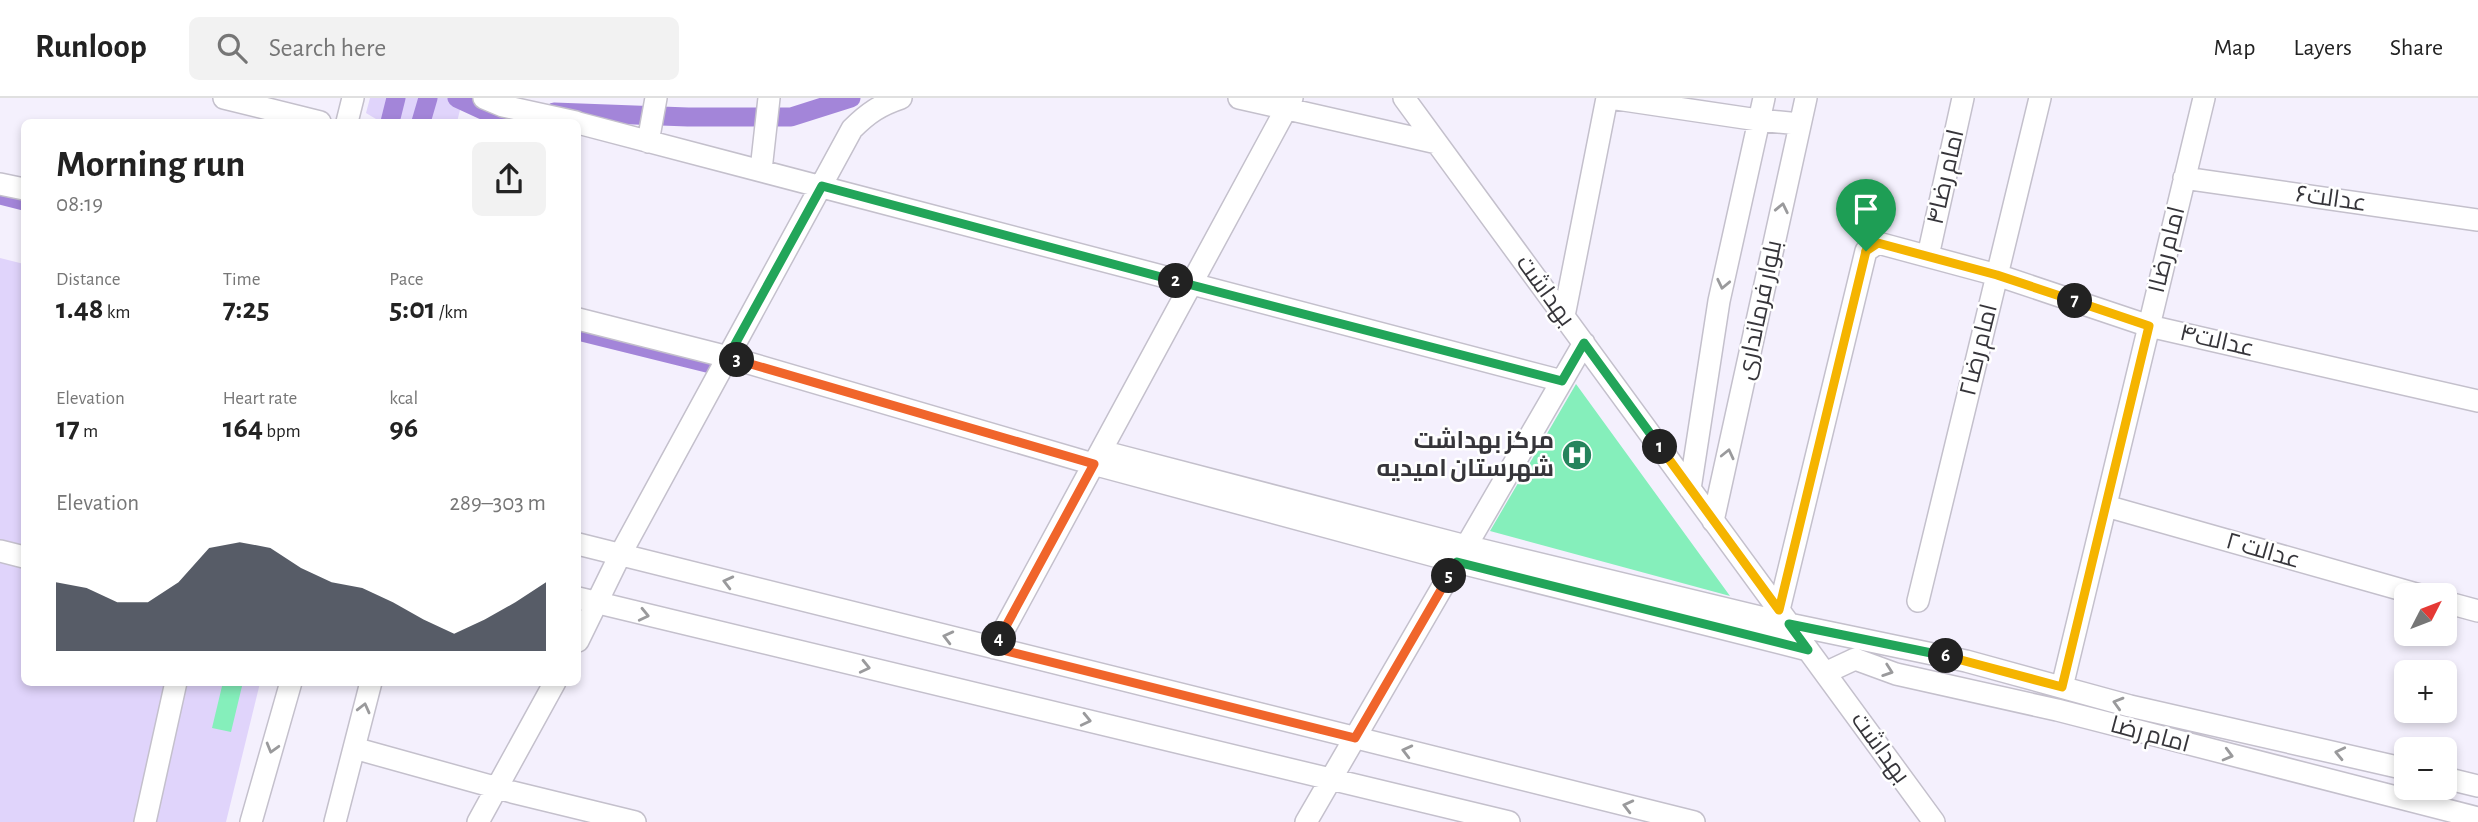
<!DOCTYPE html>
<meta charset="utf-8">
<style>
:root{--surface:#fff;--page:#f2f2f2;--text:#222;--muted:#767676;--line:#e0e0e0;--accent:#111827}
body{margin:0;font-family:"Alegreya Sans",Cairo,sans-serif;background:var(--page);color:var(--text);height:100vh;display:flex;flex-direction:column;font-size:26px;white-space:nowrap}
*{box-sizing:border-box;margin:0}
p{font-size:23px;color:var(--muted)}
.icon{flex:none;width:38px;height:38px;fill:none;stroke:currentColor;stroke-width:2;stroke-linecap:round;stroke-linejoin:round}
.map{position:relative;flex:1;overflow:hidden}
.side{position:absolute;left:21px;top:21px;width:560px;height:567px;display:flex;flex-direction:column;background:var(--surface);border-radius:10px;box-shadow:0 4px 10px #0003}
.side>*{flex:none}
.needle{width:46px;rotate:48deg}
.controls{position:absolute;left:2394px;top:485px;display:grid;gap:14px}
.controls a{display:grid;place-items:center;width:63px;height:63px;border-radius:10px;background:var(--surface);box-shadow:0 4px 10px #0003;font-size:35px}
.pin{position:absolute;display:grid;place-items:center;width:60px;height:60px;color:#fff;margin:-72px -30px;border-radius:50% 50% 50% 0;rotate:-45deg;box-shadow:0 0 7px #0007}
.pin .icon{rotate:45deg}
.km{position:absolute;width:35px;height:35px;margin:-18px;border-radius:50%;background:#222;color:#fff;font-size:19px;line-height:35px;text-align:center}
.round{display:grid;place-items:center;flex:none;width:74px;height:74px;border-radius:10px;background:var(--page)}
.head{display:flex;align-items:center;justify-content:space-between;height:119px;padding:0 35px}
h1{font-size:38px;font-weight:700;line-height:52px}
.figures{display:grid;grid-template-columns:repeat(3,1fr);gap:10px;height:119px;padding:7px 35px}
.figures div{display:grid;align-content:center}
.figures b{font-size:30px;font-weight:700}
.figures small{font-size:19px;font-weight:400}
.figures p{font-size:19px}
.chart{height:196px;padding:14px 35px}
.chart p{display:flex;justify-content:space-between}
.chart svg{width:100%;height:126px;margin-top:7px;fill:var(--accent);opacity:.7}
header{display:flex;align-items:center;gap:42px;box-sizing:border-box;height:98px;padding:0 35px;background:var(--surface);border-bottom:2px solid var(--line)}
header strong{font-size:33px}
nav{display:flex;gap:38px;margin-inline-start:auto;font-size:24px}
.search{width:490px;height:63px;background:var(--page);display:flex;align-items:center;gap:18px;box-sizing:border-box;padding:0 24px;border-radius:10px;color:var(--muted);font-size:26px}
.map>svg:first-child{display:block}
</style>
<header>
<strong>Runloop</strong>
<div class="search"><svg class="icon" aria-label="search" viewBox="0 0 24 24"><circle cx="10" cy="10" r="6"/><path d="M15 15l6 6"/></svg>Search here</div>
<nav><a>Map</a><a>Layers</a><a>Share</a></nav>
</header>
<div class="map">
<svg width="2478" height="724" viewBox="0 0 2478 724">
<rect width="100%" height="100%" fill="#f4f0fd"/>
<path fill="#e0d4fb" d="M370 0H463L457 24H381L366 15Z
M0 160 24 166V584L260 585 226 724H0Z"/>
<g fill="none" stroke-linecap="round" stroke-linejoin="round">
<path stroke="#a385d9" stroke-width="19" d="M457 0 483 12 510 13
M554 14 688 19H791L851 0
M390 24 396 0
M421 24 428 0
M0 97 24 103
M578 233 711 266"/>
</g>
<path fill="#85efbb" d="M1576 286 1730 498 1490 433Z
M223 584H243L231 634 212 630Z"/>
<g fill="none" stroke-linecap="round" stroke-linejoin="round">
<g stroke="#c4c0cc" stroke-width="24">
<path id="minor" d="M224 0 320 24
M484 0 503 8 576 24
M1239 0 1437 45
M1404 0 1934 724
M1610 0 1758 22 1800 26
M347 24 353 0
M578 25 1562 283
M648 44 656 0
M761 72 769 0
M2184 80 2478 122
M0 86 24 91
M1928 158 1963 0
M1564 218 1607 0
M578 221 728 259 1093 366 1457 464 1808 552
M1101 353 1466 448 1789 526 1966 563 2130 608 2406 671
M1690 391 1719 203 1764 0
M2106 408 2420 497
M1713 423 1806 0
M578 446 1694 724
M0 453 24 459
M578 500 1509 724
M1918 503 2040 0
M2445 504 2478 513
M1779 512 1866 153 1878 145 1997 177 2149 228 2478 303
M578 543 620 457 852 31C868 15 880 7 901 0
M994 550 1292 0
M1825 575 1855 561 1896 576 2057 612 2478 720
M2062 589 2204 0
M354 650 512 694 635 724
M2445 680 2478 688
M145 724 176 584
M251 724 291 584
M335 724 371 584
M478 724 555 584
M1306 724 1584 245"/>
</g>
<use href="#minor" stroke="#fff" stroke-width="21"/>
</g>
<defs><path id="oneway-chevron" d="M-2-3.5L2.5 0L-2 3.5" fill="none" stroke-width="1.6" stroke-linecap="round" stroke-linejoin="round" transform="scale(1.75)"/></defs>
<g stroke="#9a9a9c">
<use href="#oneway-chevron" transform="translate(1782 110) rotate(-78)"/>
<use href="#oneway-chevron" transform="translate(1723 186) rotate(102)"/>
<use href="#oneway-chevron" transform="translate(1728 356) rotate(-77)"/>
<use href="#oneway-chevron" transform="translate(728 484) rotate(-166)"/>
<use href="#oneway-chevron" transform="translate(644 517) rotate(13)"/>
<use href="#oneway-chevron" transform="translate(948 539) rotate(-166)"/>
<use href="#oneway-chevron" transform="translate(865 569) rotate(13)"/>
<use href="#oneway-chevron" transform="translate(1888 573) rotate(19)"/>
<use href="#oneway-chevron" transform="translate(2118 605) rotate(-164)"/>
<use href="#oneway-chevron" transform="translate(364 610) rotate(-76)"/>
<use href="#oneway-chevron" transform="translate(1086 622) rotate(13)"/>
<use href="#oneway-chevron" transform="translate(272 650) rotate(106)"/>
<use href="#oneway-chevron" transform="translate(1407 653) rotate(-166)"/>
<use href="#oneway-chevron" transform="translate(2340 655) rotate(-167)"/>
<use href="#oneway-chevron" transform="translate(2228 657) rotate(15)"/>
<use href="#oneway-chevron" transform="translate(1628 708) rotate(-166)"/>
</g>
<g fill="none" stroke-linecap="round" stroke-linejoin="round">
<g stroke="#fff" stroke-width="14">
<path id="split-1" d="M1660 349 1779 512 1866 153"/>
</g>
<g stroke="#fff" stroke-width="14">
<path id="split-2" d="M1176 183 1562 283 1584 245 1660 349"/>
</g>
<g stroke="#fff" stroke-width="14">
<path id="split-3" d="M737 262 728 259 822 88 1176 183"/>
</g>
<g stroke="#fff" stroke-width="14">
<path id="split-4" d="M737 262 1094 366 999 541"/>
</g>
<g stroke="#fff" stroke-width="14">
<path id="split-5" d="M999 541 994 550 1355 640 1449 478"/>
</g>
<g stroke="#fff" stroke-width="14">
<path id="split-6" d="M1449 478 1457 464 1808 552 1789 526 1946 558"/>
</g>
<g stroke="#fff" stroke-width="14">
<path id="split-7" d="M1946 558 2062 589 2149 228 2075 203"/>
</g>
<g stroke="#fff" stroke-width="14">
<path id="split-8" d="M1866 153 1878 145 1997 177 2075 203"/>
</g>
<use href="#split-1" stroke="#f5b400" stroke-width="9"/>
<use href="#split-2" stroke="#22a559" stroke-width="9"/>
<use href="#split-3" stroke="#22a559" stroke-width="9"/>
<use href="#split-4" stroke="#f0652b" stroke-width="9"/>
<use href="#split-5" stroke="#f0652b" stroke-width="9"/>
<use href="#split-6" stroke="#22a559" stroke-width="9"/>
<use href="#split-7" stroke="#f5b400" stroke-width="9"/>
<use href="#split-8" stroke="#f5b400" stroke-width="9"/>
</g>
<defs>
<g id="hospital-disc" transform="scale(1.575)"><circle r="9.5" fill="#25845c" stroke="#fff"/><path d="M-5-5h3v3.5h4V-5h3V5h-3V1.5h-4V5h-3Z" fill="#fff"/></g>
</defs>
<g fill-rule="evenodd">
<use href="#hospital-disc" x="1577" y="357"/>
</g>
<g text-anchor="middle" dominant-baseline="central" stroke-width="5" stroke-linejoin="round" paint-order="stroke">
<g font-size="24" fill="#36353a" stroke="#fff">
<text transform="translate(1946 79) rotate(-77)">امام رضا۴</text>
<text transform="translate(2331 101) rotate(8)">عدالت۶</text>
<text transform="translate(2167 152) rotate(-76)">امام رضا۱</text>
<text transform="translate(1545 193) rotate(54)">بهداشت</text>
<text transform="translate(1760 212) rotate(-78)">بلوار فرمانداری</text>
<text transform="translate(2217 243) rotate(13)">عدالت۴</text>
<text transform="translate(1979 252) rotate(-76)">امام رضا۲</text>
<text transform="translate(2263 453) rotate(16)">عدالت ۲</text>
<text transform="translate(2150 637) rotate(15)">امام رضا</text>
<text transform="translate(1880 650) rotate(54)">بهداشت</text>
</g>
<g font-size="24" font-weight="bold" fill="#36353a" stroke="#fff" text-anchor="end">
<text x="1554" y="343">مرکز بهداشت<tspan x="1554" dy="28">شهرستان امیدیه</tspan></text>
</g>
</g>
</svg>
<div class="controls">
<a><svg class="needle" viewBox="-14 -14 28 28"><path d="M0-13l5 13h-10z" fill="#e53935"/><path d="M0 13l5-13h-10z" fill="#767676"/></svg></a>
<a>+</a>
<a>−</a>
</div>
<div class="pin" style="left:1866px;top:153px;background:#1e9e55"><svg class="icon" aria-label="arrive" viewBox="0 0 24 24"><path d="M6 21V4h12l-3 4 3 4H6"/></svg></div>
<b class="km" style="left:1660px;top:349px">1</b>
<b class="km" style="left:1176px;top:183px">2</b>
<b class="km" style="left:737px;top:262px">3</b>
<b class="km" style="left:999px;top:541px">4</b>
<b class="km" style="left:1449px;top:478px">5</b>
<b class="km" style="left:1946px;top:558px">6</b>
<b class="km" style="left:2075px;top:203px">7</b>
<section class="side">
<div class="head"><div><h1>Morning run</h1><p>08:19</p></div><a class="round"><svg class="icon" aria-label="share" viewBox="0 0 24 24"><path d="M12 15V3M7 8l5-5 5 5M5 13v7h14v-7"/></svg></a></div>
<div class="figures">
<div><p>Distance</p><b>1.48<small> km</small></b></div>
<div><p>Time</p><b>7:25</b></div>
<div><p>Pace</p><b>5:01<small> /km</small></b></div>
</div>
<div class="figures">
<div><p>Elevation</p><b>17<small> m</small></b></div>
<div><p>Heart rate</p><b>164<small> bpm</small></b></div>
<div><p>kcal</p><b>96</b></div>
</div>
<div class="chart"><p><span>Elevation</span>289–303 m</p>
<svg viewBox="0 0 160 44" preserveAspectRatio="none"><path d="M0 44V20L10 22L20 27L30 27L40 20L50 8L60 6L70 8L80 15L90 20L100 22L110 27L120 33L130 38L140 33L150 27L160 20V44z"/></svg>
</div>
</section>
</div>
